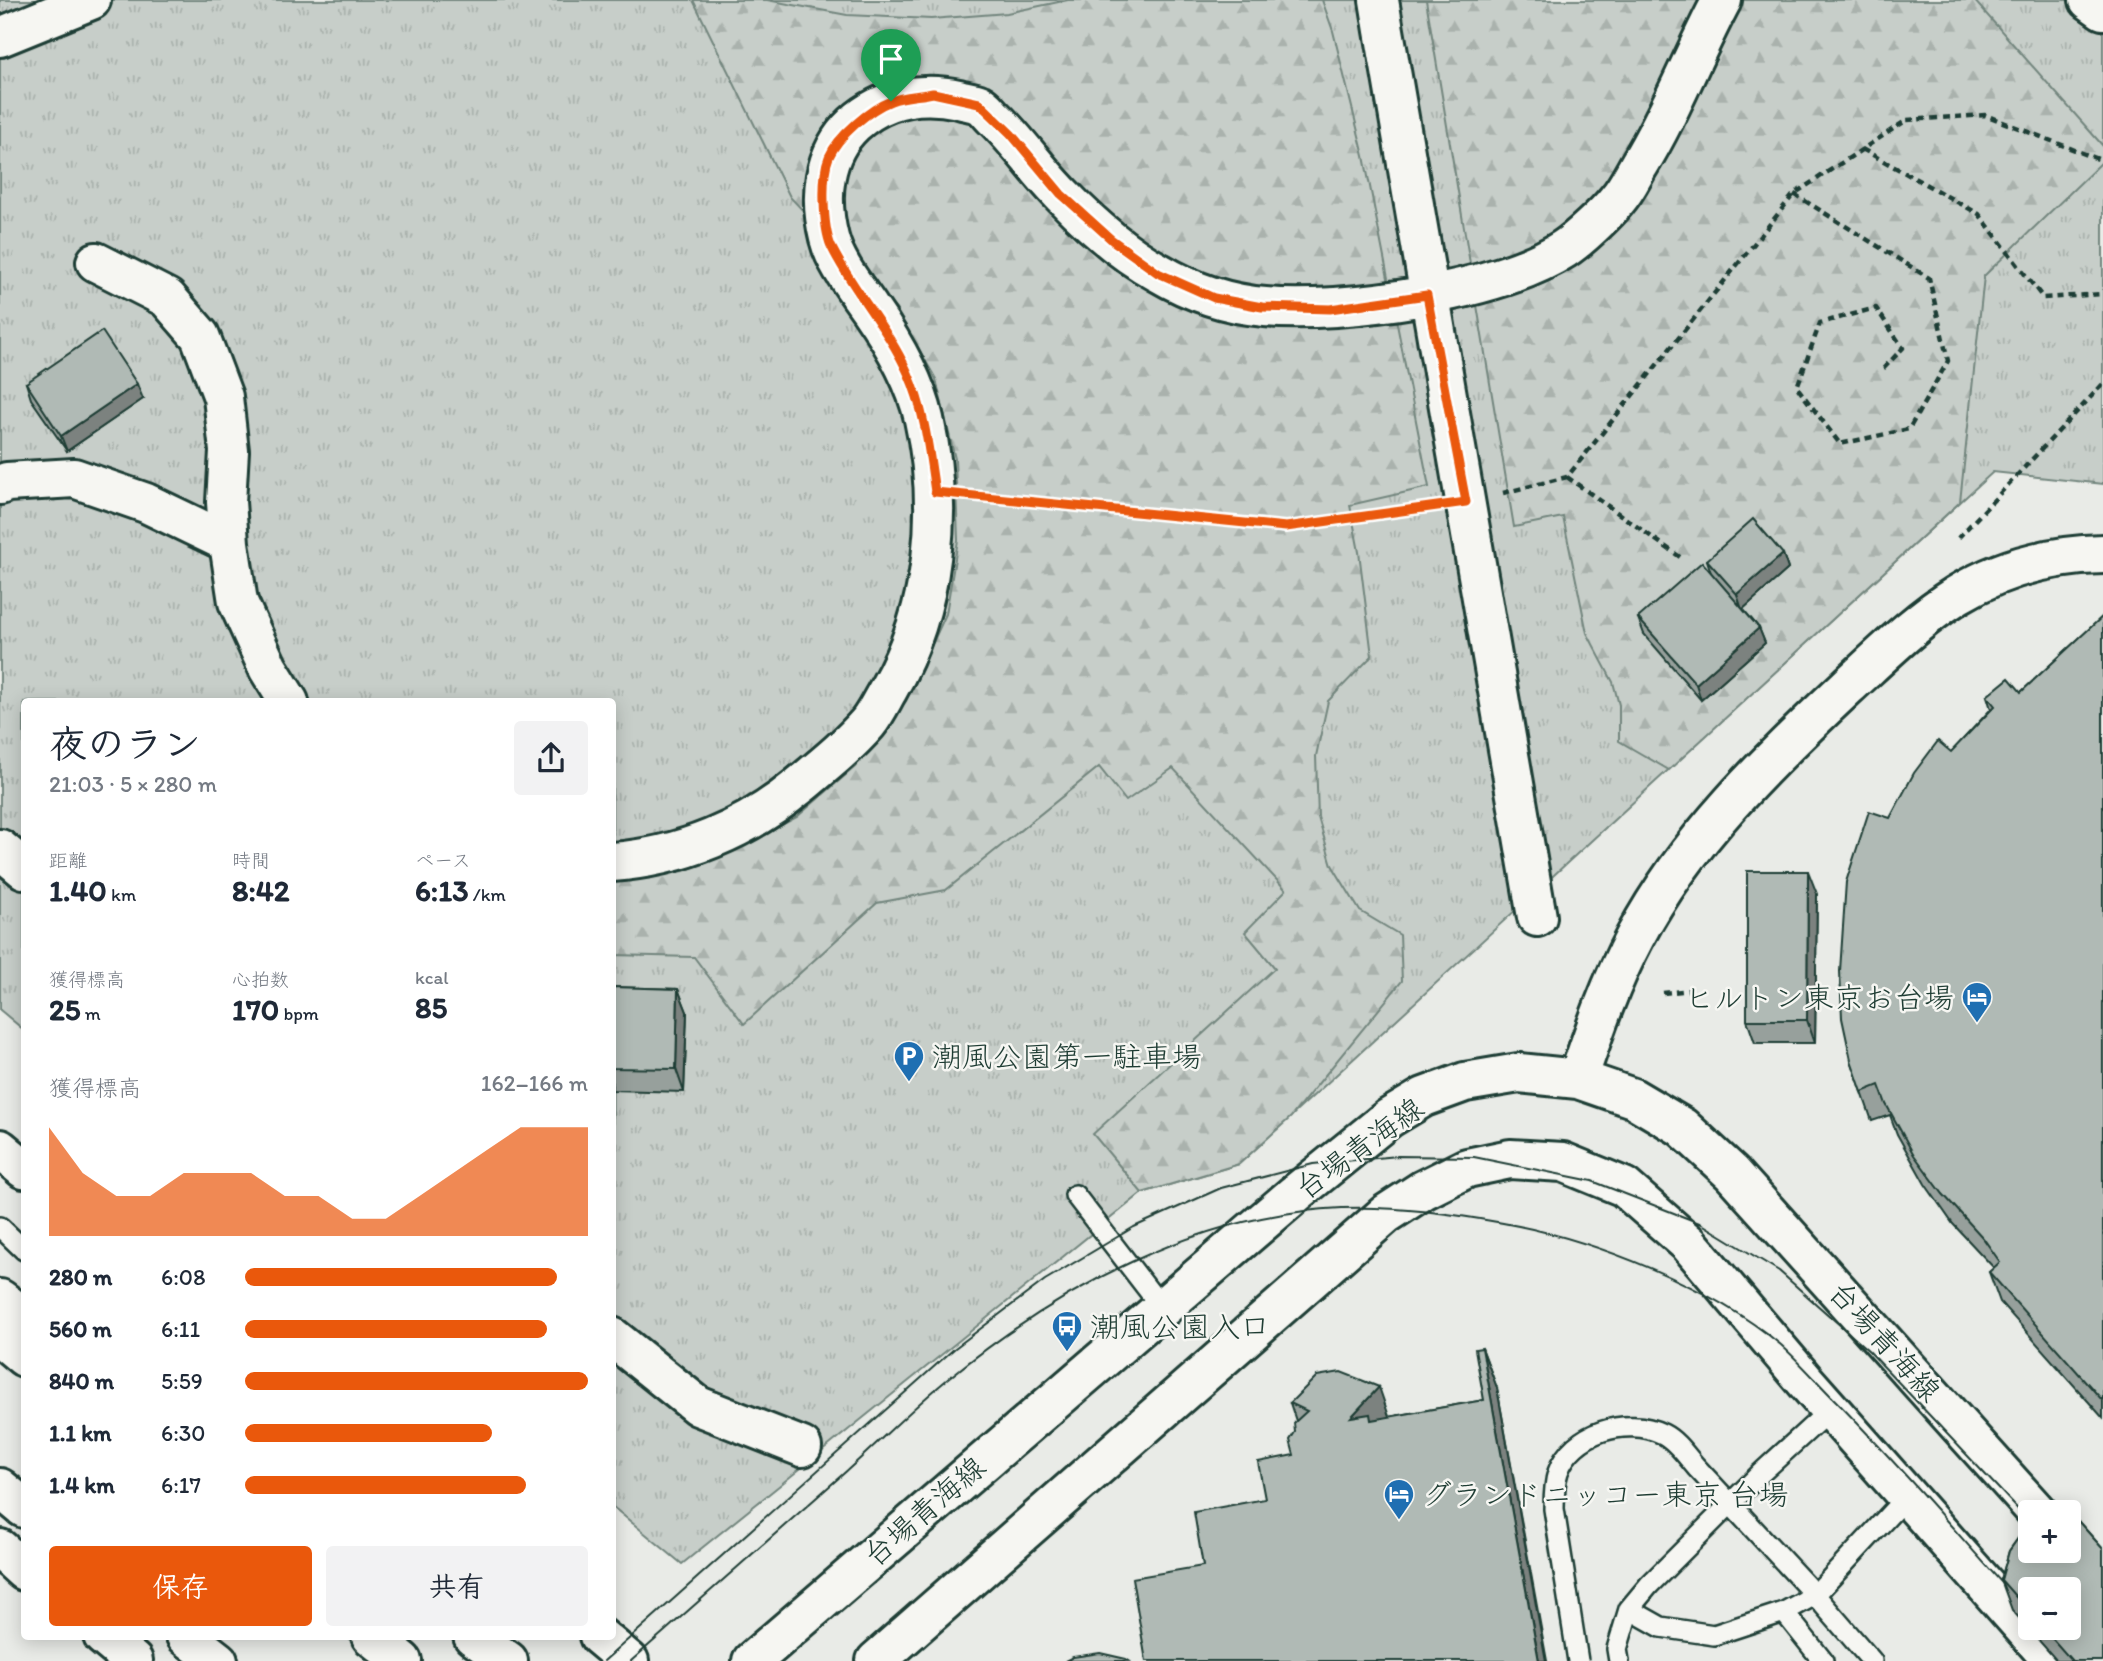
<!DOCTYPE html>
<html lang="ja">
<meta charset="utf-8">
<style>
:root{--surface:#fff;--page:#f2f2f3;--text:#1f2937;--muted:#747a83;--accent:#ea580c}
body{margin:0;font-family:Itim,"Klee One",sans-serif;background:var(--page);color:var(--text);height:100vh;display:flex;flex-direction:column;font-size:26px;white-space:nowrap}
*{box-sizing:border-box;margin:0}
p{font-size:23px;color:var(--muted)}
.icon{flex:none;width:38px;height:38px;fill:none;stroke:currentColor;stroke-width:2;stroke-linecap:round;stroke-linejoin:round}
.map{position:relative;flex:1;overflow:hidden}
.sheet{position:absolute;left:21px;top:698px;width:595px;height:942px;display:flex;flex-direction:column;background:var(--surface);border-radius:7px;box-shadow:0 4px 18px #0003}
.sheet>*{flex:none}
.fabs{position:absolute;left:2018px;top:1500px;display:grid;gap:14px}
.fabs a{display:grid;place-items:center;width:63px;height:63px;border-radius:7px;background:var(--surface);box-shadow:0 4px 18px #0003;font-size:35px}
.pin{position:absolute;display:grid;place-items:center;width:60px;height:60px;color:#fff;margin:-72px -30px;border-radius:50% 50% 50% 0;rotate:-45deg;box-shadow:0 0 7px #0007}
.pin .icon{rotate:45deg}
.round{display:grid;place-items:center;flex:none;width:74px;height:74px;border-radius:7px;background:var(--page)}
.overview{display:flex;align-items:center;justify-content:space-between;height:119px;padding:0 28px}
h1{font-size:38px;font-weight:800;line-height:52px}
.figures{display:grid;grid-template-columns:repeat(3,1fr);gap:10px;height:119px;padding:7px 28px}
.figures div{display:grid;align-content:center}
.figures b{font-size:30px;font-weight:800}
.figures small{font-size:19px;font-weight:400}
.figures p{font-size:19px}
.chart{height:196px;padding:14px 28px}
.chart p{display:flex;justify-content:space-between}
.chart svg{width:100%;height:126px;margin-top:7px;fill:var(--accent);opacity:.7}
.cta{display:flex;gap:14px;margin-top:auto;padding:14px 28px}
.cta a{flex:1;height:80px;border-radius:7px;background:var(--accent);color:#fff;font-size:28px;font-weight:800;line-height:80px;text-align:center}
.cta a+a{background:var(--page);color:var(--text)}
ul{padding:0 28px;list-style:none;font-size:23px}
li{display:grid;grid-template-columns:112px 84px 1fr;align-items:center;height:52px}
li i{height:18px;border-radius:9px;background:var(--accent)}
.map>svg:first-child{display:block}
</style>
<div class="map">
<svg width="2103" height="1661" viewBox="0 0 2103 1661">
<defs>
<pattern id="grass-tufts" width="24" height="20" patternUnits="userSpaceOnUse" patternTransform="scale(1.75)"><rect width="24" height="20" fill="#c7cec9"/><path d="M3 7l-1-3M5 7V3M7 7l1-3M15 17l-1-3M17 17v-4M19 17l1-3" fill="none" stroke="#aab2ad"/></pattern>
<pattern id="forest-firs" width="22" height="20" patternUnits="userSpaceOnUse" patternTransform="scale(1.75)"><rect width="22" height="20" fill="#c7cec9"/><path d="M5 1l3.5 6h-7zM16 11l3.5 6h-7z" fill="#aab2ad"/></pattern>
</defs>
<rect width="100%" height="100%" fill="#e9ebe7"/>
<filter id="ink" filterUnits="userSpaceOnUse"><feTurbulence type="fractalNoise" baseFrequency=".0143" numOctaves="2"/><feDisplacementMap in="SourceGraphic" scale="14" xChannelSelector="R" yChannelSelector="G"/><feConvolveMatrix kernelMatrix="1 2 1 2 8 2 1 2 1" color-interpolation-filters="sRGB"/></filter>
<g filter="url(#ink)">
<path fill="url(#grass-tufts)" stroke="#73867e" stroke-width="2" d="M0 0H2103V484L1993 472 1239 1164 1142 1193 682 1564 613 1507 612 702H24V1030L0 1010Z"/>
<path fill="url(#forest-firs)" stroke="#73867e" stroke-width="2" d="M693 0H767L847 15 931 19 1007 13 1068 0H1322L1333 31 1364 156 1429 487 1350 505 1359 552 1372 656 1328 701 1316 756 1318 817 1332 865 1360 911 1400 935 1402 981 1291 1117 1239 1164 1142 1193 1093 1134 1275 968 1245 932 1286 890 1173 768 1126 801 1099 767 946 890 877 903 744 1024 694 957 613 955V880L684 871 731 852 797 817 855 767 906 701 946 614 958 540 955 459 936 379 896 309 790 197Z
M1426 0H1974L2103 146V161L1984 276 1960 502 1669 770 1619 741V705L1613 682 1587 633 1563 517 1514 527Z"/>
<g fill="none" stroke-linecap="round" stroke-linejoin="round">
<g stroke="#1f3d34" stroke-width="24">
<path id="lane" d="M1075 1195 1162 1308
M0 1227 24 1250
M1697 1468 1815 1595 1872 1661
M1629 1609 1661 1627 1714 1635 1784 1612 1815 1595 1907 1496
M1784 1612 1823 1661
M1619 1661 1617 1649 1629 1609 1649 1585 1761 1473 1831 1409"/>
</g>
<g stroke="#1f3d34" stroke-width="44">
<path id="street" d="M1379 0C1429 306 1485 611 1537 917
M2089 0 2103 10
M0 37 91 0
M96 262 167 298 200 336 223 397 229 451 226 502 229 543 238 602 268 668 289 702
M0 485 7 482 74 478 146 503 229 543
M0 849 24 869
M612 862C681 857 746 830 799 786 823 766 848 746 868 723 876 713 882 700 889 688 935 608 944 508 924 419 915 379 893 342 870 309 855 287 835 263 829 238 819 198 822 154 854 124 884 97 922 91 959 99 961 100 978 103 979 104 985 107 989 113 994 118 1019 142 1038 171 1062 195 1090 224 1123 253 1158 272 1190 291 1228 304 1265 307 1343 314 1498 292 1564 249 1578 240 1607 213 1617 200 1626 190 1632 177 1639 165 1671 113 1693 54 1722 0
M612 1337 698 1406 802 1447"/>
</g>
<g stroke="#1f3d34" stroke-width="44">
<path id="secondary" d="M1578 1079C1594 1031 1611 982 1635 937 1687 839 1767 762 1847 687 1882 655 1917 620 1957 595 2001 568 2052 555 2103 554
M752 1661 1295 1194 1389 1118 1424 1097 1465 1082 1519 1073 1578 1079 1633 1098 1682 1127 1732 1173 2037 1512
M876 1661 1386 1214 1423 1190 1467 1168 1510 1159 1563 1162 1624 1187 1689 1244 1806 1382 2053 1661"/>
</g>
<g stroke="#1f3d34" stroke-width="44">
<path id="highway" d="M0 1149 24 1169
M0 1299 24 1317
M0 1337 24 1357
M0 1488 24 1508
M0 1549 24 1571
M103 1636 133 1661
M186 1636 218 1661
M371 1636 402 1661
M473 1636 508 1661
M599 1636 629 1661"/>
</g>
<path stroke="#1f3d34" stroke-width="4.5" stroke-dasharray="7 5" stroke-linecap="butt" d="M1862 149 1979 214 2043 298 2103 294
M1794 194 1929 278 1948 361 1909 429 1840 444 1797 387 1820 323 1876 308 1903 348 1882 370
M1567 477 1680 557
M1503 493 1567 477 1794 194 1907 120 1985 115 2103 161
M975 496 1286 527 1426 508
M1958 538 2103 384
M1663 993 1690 990"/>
<use href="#lane" stroke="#f6f6f2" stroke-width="19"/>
<use href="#street" stroke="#f6f6f2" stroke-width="38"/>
<use href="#secondary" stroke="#f6f6f2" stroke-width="38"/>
<use href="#highway" stroke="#f6f6f2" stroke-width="38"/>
<path stroke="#1f3d34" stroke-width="2" d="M604 1661 955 1348 1045 1280 1134 1227 1221 1188 1313 1164 1398 1156 1474 1157 1592 1181 1702 1224 1779 1271 1869 1351 2030 1522
M631 1661C701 1599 772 1537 842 1475 878 1443 912 1408 949 1378 1060 1288 1196 1214 1342 1208 1395 1206 1450 1213 1503 1223 1593 1239 1711 1286 1781 1345 1800 1362 1817 1382 1835 1400 1903 1469 1965 1543 2030 1614"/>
<g stroke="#1f3d34" stroke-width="24" stroke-linecap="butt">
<path id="lane-bridge" d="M1578 1661 1554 1509C1554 1497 1554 1484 1558 1472 1572 1432 1627 1416 1663 1434 1677 1441 1687 1457 1697 1468"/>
</g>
<use href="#lane-bridge" stroke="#f6f6f2" stroke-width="19"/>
</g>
<path fill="#97a09c" stroke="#1f3d34" stroke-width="2" fill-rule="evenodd" d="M26 383 143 399 67 451 31 399Z
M1783 554 1788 569 1743 609 1759 628 1765 643 1701 700 1644 634 1638 618 1711 573 1707 560Z
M2103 616V1418L2000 1302 1989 1272 1994 1268 1953 1224 1925 1184 1897 1134 1890 1115 1872 1121 1851 1060 1890 818 1991 709 1987 696 2021 692Z
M1817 894 1815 1043H1755L1747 1020Z
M612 987 678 989 687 1012 684 1092 612 1090Z
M1482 1348 1497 1388 1547 1661H1146L1203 1566 1265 1499 1294 1455 1296 1421 1290 1403 1389 1417 1484 1400Z
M2078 1521 2103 1549V1661H2057L2012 1610 2001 1580 2009 1551 2019 1537 2030 1530V1550H2068V1522ZM2030 1589H2068V1628H2030Z"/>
<path fill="#7b827f" stroke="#1f3d34" stroke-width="2" d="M137 384 143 399 67 451 61 436Z
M1783 554 1788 569 1742 610 1737 594Z
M1759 628 1765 643 1701 700 1696 684Z
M1808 871 1817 894 1815 1043 1807 1020Z
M678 989 687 1012 684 1092 676 1069Z
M1482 1348 1497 1388 1546 1661H1539Z
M1379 1387 1393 1428 1351 1417Z"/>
<path fill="#b0bab5" stroke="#1f3d34" stroke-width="2" d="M102 331 137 384 61 436 26 383Z
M1753 519 1783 554 1737 594 1707 560Z
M1702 562 1759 628 1696 684 1638 618Z
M2103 616V1401L1989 1272 2000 1262 1983 1238 1943 1194 1914 1155 1886 1104 1879 1085 1862 1092 1851 1060 1842 1018 1840 971 1846 882 1869 811 1890 818 1914 773 1938 741 1951 752 1995 706 1987 696 2009 678 2021 692Z
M1747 871H1808L1807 1020H1747Z
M612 987 678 989 676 1069 612 1068Z
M1482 1348 1539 1661H1146L1132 1578 1203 1566 1194 1512 1265 1499 1258 1462 1294 1455 1290 1440 1295 1432 1294 1423 1307 1411 1290 1403 1317 1376 1341 1372 1379 1387 1351 1417 1370 1414 1371 1420 1484 1400 1475 1349Z
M2078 1521 2103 1549V1661H2072L2043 1628H2068V1589H2030V1613L2001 1580 2009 1551 2019 1537 2030 1530V1550H2068V1522Z
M1100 1653 1126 1659 1129 1661H1065L1073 1657Z"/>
</g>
<g fill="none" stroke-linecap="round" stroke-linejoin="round" filter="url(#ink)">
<g stroke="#fff" stroke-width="14">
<path id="route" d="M933 93 979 103 1011 134 1061 194 1112 240 1158 273 1214 298 1262 307 1330 309 1427 295 1466 502 1286 527 935 492C929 451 925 411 908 373 888 328 853 291 831 246 823 227 821 176 829 157 838 136 870 109 891 101 903 96 920 96 933 93Z"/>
</g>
<use href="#route" stroke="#ea580c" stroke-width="9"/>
</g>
<defs>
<g id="hotel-pin" transform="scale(1.575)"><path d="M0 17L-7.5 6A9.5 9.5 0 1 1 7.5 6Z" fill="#1f6fb2" stroke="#f6f6f2"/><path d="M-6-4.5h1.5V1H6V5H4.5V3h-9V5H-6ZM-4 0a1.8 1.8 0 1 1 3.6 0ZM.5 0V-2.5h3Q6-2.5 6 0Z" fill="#fff"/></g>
<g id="parking-pin" transform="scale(1.575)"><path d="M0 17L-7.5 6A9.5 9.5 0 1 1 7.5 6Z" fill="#1f6fb2" stroke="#f6f6f2"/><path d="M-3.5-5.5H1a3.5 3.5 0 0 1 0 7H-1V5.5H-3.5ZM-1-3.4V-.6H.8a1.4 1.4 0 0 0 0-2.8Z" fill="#fff"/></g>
<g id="bus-pin" transform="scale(1.575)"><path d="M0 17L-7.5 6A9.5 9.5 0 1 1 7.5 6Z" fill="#1f6fb2" stroke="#f6f6f2"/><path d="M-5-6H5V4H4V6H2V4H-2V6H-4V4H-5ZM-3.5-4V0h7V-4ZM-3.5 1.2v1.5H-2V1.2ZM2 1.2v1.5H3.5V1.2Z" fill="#fff"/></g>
</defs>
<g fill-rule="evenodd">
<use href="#hotel-pin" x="1977" y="997"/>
<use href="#parking-pin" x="909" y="1056"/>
<use href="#bus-pin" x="1067" y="1326"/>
<use href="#hotel-pin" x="1399" y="1494"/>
</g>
<g text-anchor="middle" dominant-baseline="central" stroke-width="5" stroke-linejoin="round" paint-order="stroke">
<g font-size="30" fill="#1f3d34" stroke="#f6f6f2" text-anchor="start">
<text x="1954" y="997" text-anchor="end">ヒルトン東京お台場</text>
<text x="932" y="1056">潮風公園第一駐車場</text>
<text x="1090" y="1326">潮風公園入口</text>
<text x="1422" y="1494">グランドニッコー東京 台場</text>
</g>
<g font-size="30" fill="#1f3d34" stroke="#f6f6f2">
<text transform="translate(1359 1148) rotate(-36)">台場青海線</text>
<text transform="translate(1885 1341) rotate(48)">台場青海線</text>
<text transform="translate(924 1511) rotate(-41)">台場青海線</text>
</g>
</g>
</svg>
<div class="fabs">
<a>+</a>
<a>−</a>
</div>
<div class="pin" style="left:891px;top:101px;background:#1e9e55"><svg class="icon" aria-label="arrive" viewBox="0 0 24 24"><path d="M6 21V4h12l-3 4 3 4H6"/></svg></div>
<section class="sheet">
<div class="overview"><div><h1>夜のラン</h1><p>21:03 · 5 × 280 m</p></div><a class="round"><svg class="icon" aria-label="share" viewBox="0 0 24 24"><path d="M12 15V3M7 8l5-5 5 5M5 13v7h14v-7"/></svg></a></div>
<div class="figures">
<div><p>距離</p><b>1.40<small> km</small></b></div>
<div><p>時間</p><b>8:42</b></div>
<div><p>ペース</p><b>6:13<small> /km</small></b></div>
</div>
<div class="figures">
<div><p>獲得標高</p><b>25<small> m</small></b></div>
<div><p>心拍数</p><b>170<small> bpm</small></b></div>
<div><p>kcal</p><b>85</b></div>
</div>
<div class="chart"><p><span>獲得標高</span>162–166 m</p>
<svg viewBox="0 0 160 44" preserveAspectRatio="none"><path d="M0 44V6L10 22L20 30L30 30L40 22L50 22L60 22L70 30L80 30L90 38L100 38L110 30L120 22L130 14L140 6L150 6L160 6V44z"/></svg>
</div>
<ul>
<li><b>280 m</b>6:08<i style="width:91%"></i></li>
<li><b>560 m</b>6:11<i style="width:88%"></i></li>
<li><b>840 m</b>5:59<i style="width:100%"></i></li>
<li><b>1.1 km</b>6:30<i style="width:72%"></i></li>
<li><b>1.4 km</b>6:17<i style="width:82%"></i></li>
</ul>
<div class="cta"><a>保存</a><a>共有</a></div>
</section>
</div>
